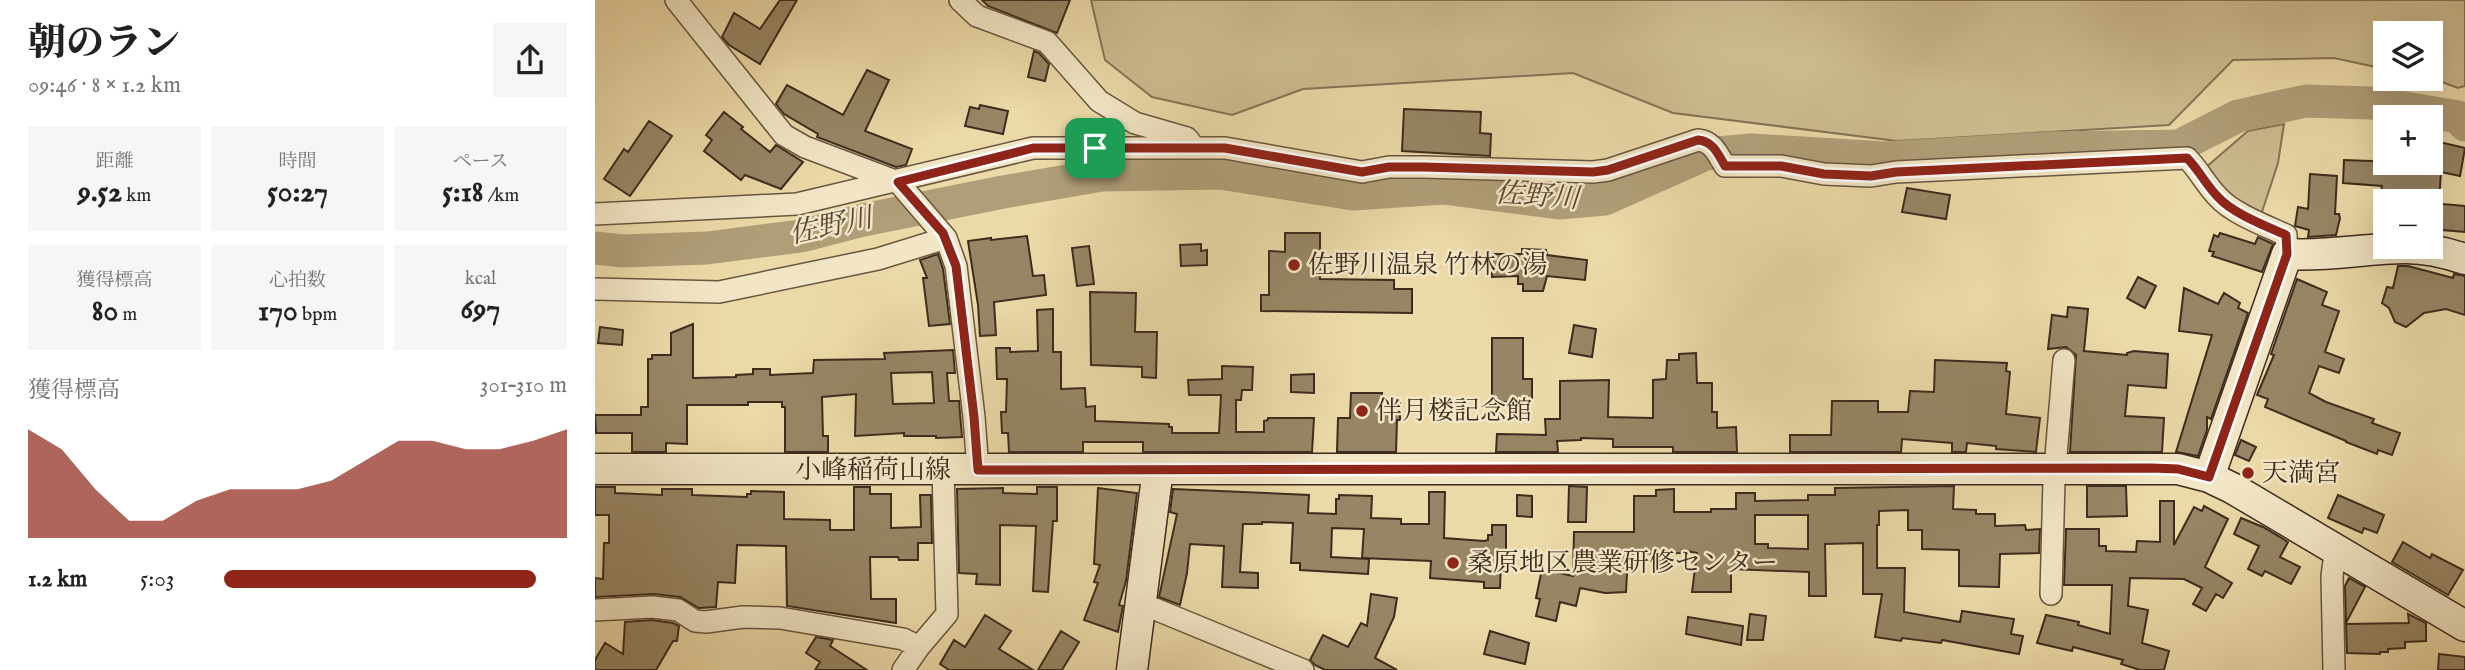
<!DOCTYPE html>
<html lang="ja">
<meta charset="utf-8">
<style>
:root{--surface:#fff;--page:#f6f6f6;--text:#222;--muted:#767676;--accent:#8f2418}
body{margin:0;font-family:"IM FELL English","Noto Serif JP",serif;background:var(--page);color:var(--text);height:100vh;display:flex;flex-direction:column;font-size:26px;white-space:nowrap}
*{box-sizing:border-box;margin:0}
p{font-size:23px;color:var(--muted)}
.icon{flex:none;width:38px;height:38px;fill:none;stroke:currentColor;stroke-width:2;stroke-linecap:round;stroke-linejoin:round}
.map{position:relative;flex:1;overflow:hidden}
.side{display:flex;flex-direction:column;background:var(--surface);width:595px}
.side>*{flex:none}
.buttons{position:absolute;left:1778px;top:21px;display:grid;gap:14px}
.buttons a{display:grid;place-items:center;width:70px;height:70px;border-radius:0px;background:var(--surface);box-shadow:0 7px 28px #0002;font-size:35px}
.pin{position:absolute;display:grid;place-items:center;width:60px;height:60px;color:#fff;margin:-30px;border-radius:14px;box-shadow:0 4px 10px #0006}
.round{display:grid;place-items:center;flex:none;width:74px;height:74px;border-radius:0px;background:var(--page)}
.overview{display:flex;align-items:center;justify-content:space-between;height:119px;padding:0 28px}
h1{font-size:38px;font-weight:800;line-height:52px}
.figures{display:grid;grid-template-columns:repeat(3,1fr);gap:10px;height:119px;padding:7px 28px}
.figures div{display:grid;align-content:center;border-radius:0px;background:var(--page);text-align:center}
.figures b{font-size:30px;font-weight:800}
.figures small{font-size:19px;font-weight:400}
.figures p{font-size:19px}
.chart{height:196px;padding:14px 28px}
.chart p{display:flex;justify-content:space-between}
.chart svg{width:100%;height:126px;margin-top:7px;fill:var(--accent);opacity:.7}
ul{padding:0 28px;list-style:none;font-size:23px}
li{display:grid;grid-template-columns:112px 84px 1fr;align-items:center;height:52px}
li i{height:18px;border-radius:9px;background:var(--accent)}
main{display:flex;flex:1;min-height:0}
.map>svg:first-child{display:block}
</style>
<main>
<section class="side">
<div class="overview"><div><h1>朝のラン</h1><p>09:46 · 8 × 1.2 km</p></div><a class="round"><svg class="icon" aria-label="share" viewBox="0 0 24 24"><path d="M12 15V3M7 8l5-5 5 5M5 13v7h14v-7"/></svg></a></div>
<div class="figures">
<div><p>距離</p><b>9.52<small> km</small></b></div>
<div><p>時間</p><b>50:27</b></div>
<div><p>ペース</p><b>5:18<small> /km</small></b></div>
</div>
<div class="figures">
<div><p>獲得標高</p><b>80<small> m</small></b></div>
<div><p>心拍数</p><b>170<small> bpm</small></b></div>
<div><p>kcal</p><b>697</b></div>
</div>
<div class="chart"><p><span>獲得標高</span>301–310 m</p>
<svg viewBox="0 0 160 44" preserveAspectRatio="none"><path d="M0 44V6L10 13L20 27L30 38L40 38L50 31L60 27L70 27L80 27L90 24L100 17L110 10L120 10L130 13L140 13L150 10L160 6V44z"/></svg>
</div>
<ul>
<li><b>1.2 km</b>5:03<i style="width:91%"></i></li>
</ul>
</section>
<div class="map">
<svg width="1870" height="670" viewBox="0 0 1870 670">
<rect width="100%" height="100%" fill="#ebd9a7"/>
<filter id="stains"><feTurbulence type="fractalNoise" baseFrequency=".00286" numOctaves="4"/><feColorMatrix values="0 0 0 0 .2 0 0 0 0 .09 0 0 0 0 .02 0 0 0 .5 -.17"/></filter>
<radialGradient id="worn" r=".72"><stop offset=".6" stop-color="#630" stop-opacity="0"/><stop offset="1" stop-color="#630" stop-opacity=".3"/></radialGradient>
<path fill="#cdbc90" stroke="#857457" stroke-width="2" d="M496 0H1870V86L1863 88 1836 78V33H1790V69L1739 58 1638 60 1574 125 1302 141 1078 113 978 73 708 89 637 115 557 97 510 60Z
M1689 124 1683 163 1665 218 1627 195 1609 169 1653 131Z"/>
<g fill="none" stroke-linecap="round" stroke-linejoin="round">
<path stroke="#b09e78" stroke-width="33" d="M0 248 28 251 112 248 206 236 268 220 408 192 507 175 625 173 758 194 848 188 964 203 1010 199 1111 154 1156 150 1289 158 1457 148 1584 146 1643 116 1711 101 1775 103 1810 108 1863 117 1870 125"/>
</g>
<path fill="#978665" stroke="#3d2c1e" stroke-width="2" fill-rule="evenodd" d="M185 0H202L165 64 134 45 127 37 139 13 165 29Z
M387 0H475L462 33 393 6Z
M439 51 444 53 454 64 450 81 433 77Z
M272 70 294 80 270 131 317 149 311 165 301 167 222 137 223 134 189 114 181 104 192 85 248 115Z
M385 105 413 111 408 134 370 126 375 107 384 109Z
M809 109 886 112 885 133 896 134 895 156 807 151Z
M129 112 148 127 146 129 175 152 181 145 208 162 186 189 150 175 146 180 109 151 117 140 111 135Z
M54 121 77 136 35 196 9 179 29 149 33 152Z
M1836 140 1870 148 1865 176 1846 172 1844 201H1784L1787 186 1748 183 1749 160 1836 163Z
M1715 174 1742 176 1740 214H1744L1745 218 1741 235 1713 237 1714 230 1700 226 1703 207 1713 209Z
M1312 188 1355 195 1351 219 1307 212Z
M1836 203 1870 206V232L1836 229Z
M690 233H725V279L799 280V289H817V313L666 311V295H674V251L690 252Z
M1625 233 1660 244 1663 237 1678 244 1667 272 1617 256 1619 252 1614 251 1619 235 1623 237Z
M432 236 438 276 449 275 451 295 399 302 401 335 385 336 383 305 373 241 396 238V240Z
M606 244V251L612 250V265L586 266 585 245Z
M494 246 499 284 482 286 477 248Z
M927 249 951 250 952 255 992 260 990 280 952 276 948 291H928V284H923V276L897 277 896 254H927Z
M343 254 348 269 355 324 334 326 328 278H332L325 260Z
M1803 266H1813L1858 278 1859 274 1870 276V315L1851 309 1829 313 1811 327 1800 322 1794 308 1787 303 1792 287 1798 288Z
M1543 277 1561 286 1550 308 1532 298Z
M1702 279 1732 292 1727 305 1744 311 1730 352 1749 359 1744 373 1724 366 1714 393 1731 402 1779 419 1777 423 1805 433 1797 455 1783 450 1782 454 1751 442V441L1670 407 1673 399 1662 395 1679 355 1676 354Z
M1589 288 1623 304 1629 293 1645 303 1643 308 1653 313 1616 419 1612 417V430L1603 456 1581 452 1617 335 1584 331Z
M495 292 541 293 540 332H562L561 378 547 377V367L496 365Z
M1473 307 1493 309 1489 351 1532 355V353L1539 351 1573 354 1571 388 1533 385 1530 416 1569 418 1567 452H1475L1481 355 1471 347 1453 349 1457 315 1472 317Z
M458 309V352H466V389L490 388 491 407 500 406V421L574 424V427H577V433H624L626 395H594L593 380 627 379V366L658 367 657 390H647L646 400H641V432H669V421L673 420V418H719L717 452H548V442H488V452H414L413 433H407L406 412H411L412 379H402L401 348H415V352L443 351 442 310Z
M98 324V378L141 377V375L158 374V369H175V375L218 373 219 360 290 359 289 353 358 350 360 373H352L354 401H364L367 437 341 438V436H309V433L260 436 261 394 227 397 228 436H233V452H190V407H187V402H153V405H92V444L71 443V452H37V433H1L0 415H46V407H53V359H57V355H76V333ZM337 372 339 403 298 404 296 373Z
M979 325 1001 329 997 357 974 353Z
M5 327 28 330 27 345 3 343Z
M897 338H928V379H937V402H897Z
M1101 353 1102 383H1117V412H1122V428L1141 427 1142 452H1078V447H1018V439L986 438V440L962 441 963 452H901L902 434 951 435 950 419H965V381L1014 380 1013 417 1058 418V380L1071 379 1072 360H1084V354Z
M1340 360 1412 363 1411 371 1415 372 1411 414 1445 418 1441 452 1401 449V446L1372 443 1371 452H1357V443L1307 439 1306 452H1195V435H1236L1237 401H1283V412H1313L1315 391 1339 392Z
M719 374V393L696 392V375Z
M756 393H787V401L805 402V420H802L801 452H742L743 418H755Z
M1646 440 1661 447 1654 461 1640 455Z
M974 486 992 487 991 522H973Z
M1359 486 1358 509 1381 510V514H1400V526L1430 525 1431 530 1445 529 1444 553 1405 554 1404 587 1364 586V550L1327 549V530H1313V510L1284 511V525H1282V568H1310L1309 612 1365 622 1367 611 1419 619 1416 634 1428 636 1424 654 1347 640 1346 643 1307 638 1306 641 1280 637 1287 594H1268V543L1230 544 1231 596H1214V572L1136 569V592H1097L1102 553 1087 550 1086 553 1033 554 1031 592 1010 593 985 588 981 606 965 602 961 621 941 616 945 599 941 598 947 569 978 576 979 532H1039V496H1061V490L1079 489V512H1116V509H1141V493H1160V501L1213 500V495H1240V488ZM1160 515H1213V549L1173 548V544H1160Z
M1492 486H1531L1532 516 1492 517Z
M0 487H20V493L67 495V489H97V495L152 497V494H156V491L189 492V519L235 520V530H259V487H275V494H296V528L326 527 325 495H336L337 543H323V560H304L303 557H275L276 599H301V623L192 606 191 546 142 545 140 583 123 582 121 607 104 608 85 597 59 594 0 597V578L8 579 9 543H14V515H0Z
M442 487H462V521H458L453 592 438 591 441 526 405 525V585L381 584 382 574 364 573 362 489 408 488V493L442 494Z
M503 488 542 493 531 581 524 605 528 606 523 632 489 620 503 583 499 582 505 565 499 564Z
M578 489 714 495 713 513 741 514V499H744V495L777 496 776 518 806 519V524H834V492H850L849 538 889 541 893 540V535H897V525H911V563H906L905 588H889V582L835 578 836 561 767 558 769 529 737 528 736 557 774 559 773 574 705 570V563H696L698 523 667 522V524H648L645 572 663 573V588L627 587 629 546 595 544 592 573 585 605 564 597 582 514 575 512Z
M922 495 937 496V517L922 516Z
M1743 495 1789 515 1782 533 1769 528 1767 533 1733 518Z
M1565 501H1579V545L1599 507 1607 511 1609 506 1633 519 1610 567 1637 583 1628 598 1621 594 1611 611 1598 604 1607 588 1589 579 1535 578 1533 606 1553 610 1547 643 1574 651 1569 670H1545L1526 664 1528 660 1478 647 1477 651 1442 643 1451 615 1484 622 1483 625 1515 634 1517 585H1469L1471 529H1504V546H1511V551L1541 552 1542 541 1565 542Z
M1646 518 1668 527 1693 542 1685 557 1705 567 1696 584 1670 571 1667 576 1653 569 1664 546 1639 534Z
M1808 542 1835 558 1837 554 1868 570 1853 595 1797 562Z
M1754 578 1770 587 1751 623 1750 586Z
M776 594 802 598 799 617 780 658 802 670H730L720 665 715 660 728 635 753 647 766 623 772 626Z
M1155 614 1171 616 1168 640H1152Z
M1813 614 1831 623V641L1810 642V648L1793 649V652H1785V654L1752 653 1751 624 1814 623Z
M390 615 416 631 404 649 438 670H354L345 664 359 640 370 647Z
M1093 617 1148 626 1146 645 1091 634Z
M57 620 78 623 84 626 82 641H78L61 670H0V660L10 643 28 654 30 622Z
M466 631 484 642 467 670H443Z
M895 631 934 643 930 664 889 654Z
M221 637 238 640 235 646 272 670H220L225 662 211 653Z
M1844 654 1870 657V670H1843Z"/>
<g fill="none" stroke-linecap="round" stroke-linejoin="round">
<g stroke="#685740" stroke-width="24">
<path id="street" d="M81 0 189 135 210 147 303 182 351 238 361 266 379 417 383 470
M365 0 382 16 452 42 504 101 540 123 592 138 599 147
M0 214 202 204 438 148H630L767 172 794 167H829L998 172 1013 170 1103 140C1118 141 1123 155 1130 166H1186L1229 174 1276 176 1301 172 1592 158C1604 170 1611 185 1623 197 1637 213 1671 226 1691 235L1692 254
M0 289 124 292 283 259 351 238
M1456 594 1459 480 1469 360
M547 606 560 609 708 670
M0 610 57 607 83 610 100 621 111 622 148 617 185 618 308 639 324 647 352 614 348 470
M308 670 324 647
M1739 670 1737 576 1741 547"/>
</g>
<g stroke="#3d2c1e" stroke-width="33">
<path id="secondary" d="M0 469H1583L1614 477 1637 488 1870 626
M1614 477 1692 254C1732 257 1772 248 1811 248 1831 248 1852 253 1870 259
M537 670 563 469"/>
</g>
<use href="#street" stroke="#f2e6c6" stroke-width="21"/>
<use href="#secondary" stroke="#f2e6c6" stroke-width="30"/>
</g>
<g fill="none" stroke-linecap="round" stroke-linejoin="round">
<g stroke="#fff" stroke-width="14">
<path id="route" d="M1103 140C1118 141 1123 154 1130 166H1186L1229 174 1276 176 1301 172 1592 158C1604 170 1611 185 1623 197 1637 213 1671 226 1691 235L1692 254 1614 477 1583 469 1557 468 383 470 379 417 361 266 348 233 303 182 438 148H630L767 172 794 167H829L998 172 1013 170Z"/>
</g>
<use href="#route" stroke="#8f2418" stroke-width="9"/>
</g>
<g fill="#8f2418" stroke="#f2e6c6" stroke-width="2.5">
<circle cx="699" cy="265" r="7"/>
<circle cx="767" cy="411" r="7"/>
<circle cx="1653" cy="473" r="7"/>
<circle cx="858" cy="563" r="7"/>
</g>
<g text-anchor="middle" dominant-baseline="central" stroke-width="5" stroke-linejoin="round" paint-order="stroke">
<g font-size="26" fill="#3d2c1e" stroke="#f2e6c6" text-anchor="start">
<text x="713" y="265">佐野川温泉 竹林の湯</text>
<text x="781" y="411">伴月楼記念館</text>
<text x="1667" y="473">天満宮</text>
<text x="872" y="563">桑原地区農業研修センター</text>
</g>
<g font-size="26" fill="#3d2c1e" stroke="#f2e6c6">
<text x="278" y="470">小峰稲荷山線</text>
</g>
<g font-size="28" font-style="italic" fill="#5a4834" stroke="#f2e6c6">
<text transform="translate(942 197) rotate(4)">佐野川</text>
<text transform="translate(236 227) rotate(-12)">佐野川</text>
</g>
</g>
<rect width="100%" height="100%" filter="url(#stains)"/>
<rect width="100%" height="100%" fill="url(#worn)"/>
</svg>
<div class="buttons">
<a><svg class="icon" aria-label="layers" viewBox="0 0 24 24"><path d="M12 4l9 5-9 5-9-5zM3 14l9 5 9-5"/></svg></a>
<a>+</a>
<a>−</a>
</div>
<div class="pin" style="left:500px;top:148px;background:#1e9e55"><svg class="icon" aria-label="arrive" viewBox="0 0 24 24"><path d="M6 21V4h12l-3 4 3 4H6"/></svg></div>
</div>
</main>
